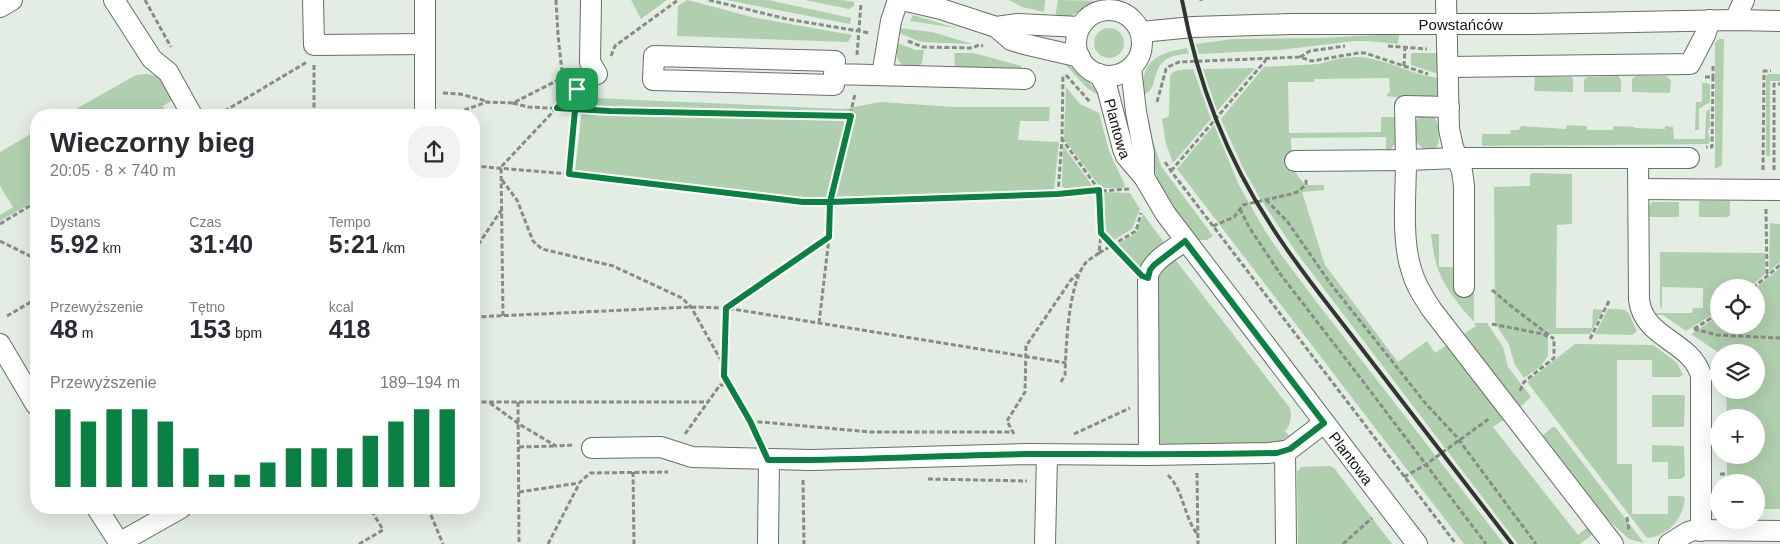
<!DOCTYPE html>
<html lang="pl">
<meta charset="utf-8">
<style>
:root{--surface:#fff;--page:#f2f2f3;--text:#2b2b33;--muted:#7c7c81;--accent:#0b8043}
body{margin:0;font-family:Arial,sans-serif;background:var(--page);color:var(--text);height:100vh;display:flex;flex-direction:column;font-size:19px;white-space:nowrap}
*{box-sizing:border-box;margin:0}
p{font-size:16px;color:var(--muted)}
.icon{flex:none;width:28px;height:28px;fill:none;stroke:currentColor;stroke-width:2;stroke-linecap:round;stroke-linejoin:round}
.map{position:relative;flex:1;overflow:hidden}
.sheet{position:absolute;left:30px;top:109px;width:450px;height:405px;display:flex;flex-direction:column;background:var(--surface);border-radius:20px;box-shadow:0 5px 20px #0002}
.sheet>*{flex:none}
.buttons{position:absolute;left:1710px;top:279px;display:grid;gap:10px}
.buttons a{display:grid;place-items:center;width:55px;height:55px;border-radius:50%;background:var(--surface);box-shadow:0 5px 20px #0002;font-size:25px}
.pin{position:absolute;display:grid;place-items:center;width:42px;height:42px;color:#fff;margin:-21px;border-radius:10px;box-shadow:0 2px 8px #0006}
.round{display:grid;place-items:center;flex:none;width:52px;height:52px;border-radius:20px;background:var(--page)}
.summary{display:flex;align-items:center;justify-content:space-between;height:85px;padding:0 20px}
h1{font-size:28px;font-weight:700;line-height:38px}
.metrics{display:grid;grid-template-columns:repeat(3,1fr);gap:8px;height:85px;padding:5px 20px}
.metrics div{display:grid;align-content:center}
.metrics b{font-size:25px;font-weight:700}
.metrics small{font-size:14px;font-weight:400}
.metrics p{font-size:14px}
.chart{height:140px;padding:10px 20px}
.chart p{display:flex;justify-content:space-between}
.chart svg{width:100%;height:90px;margin-top:5px;stroke:var(--accent);stroke-width:6}
.map>svg:first-child{display:block}
</style>
<div class="map">
<svg width="1780" height="544" viewBox="0 0 1780 544">
<rect width="100%" height="100%" fill="#e3ede3"/>
<path fill="#b0cfae" d="M631 0H667L641 19Z
M687 0 756 18 852 35 848 42 677 36 678 6Z
M726 0H768L851 18 850 24Z
M805 0H842L854 2V6L849 9Z
M1009 0H1045L1044 12 1022 7Z
M1058 0 1101 1C1086 7 1072 19 1055 18Z
M913 15 956 28 910 21Z
M1094 43a15 15 0 1 1 30 0a15 15 0 1 1-30 0Z
M899 28 932 32 973 44 921 42 899 33Z
M1377 35H1399L1398 44 1369 41H1355L1279 50 1199 54 1196 44 1233 39 1320 38Z
M1719 39H1724L1722 165 1715 169V43Z
M897 43 916 50H924L922 63 917 68C899 68 894 59 897 43Z
M1187 48 1189 54C1142 55 1165 90 1142 95 1142 60 1155 54 1187 48Z
M954 53H973L1022 66 1020 68 955 67Z
M1411 53H1438V74L1411 65Z
M1357 57C1386 58 1410 75 1439 78 1439 89 1440 94 1431 101L1386 96 1390 91 1389 78 1314 79V82H1288L1289 133 1381 132V117H1395V144L1390 150 1386 151V137L1291 138 1292 168 1305 185H1324V190L1302 192 1325 265 1398 362 1427 341 1435 353 1447 345 1505 419 1493 427 1578 535 1588 527 1593 534 1580 544H1518L1296 252 1261 200 1243 168 1221 119 1264 67 1319 64 1336 59Z
M1062 62C1075 67 1092 83 1099 95 1083 89 1075 72 1062 62Z
M1255 68 1217 111 1203 69Z
M1193 69 1211 119 1173 163 1166 144 1162 119 1168 117 1169 114 1170 76C1174 68 1185 70 1193 69Z
M147 74 161 77 174 99 163 106 168 115H65L136 75Z
M1768 74H1780V81H1770V156H1766V76Z
M1618 76 1621 80V92H1584V80L1587 77Z
M1636 76H1666L1671 80 1670 93 1632 92V79Z
M1535 77H1571L1573 79V92L1534 91Z
M1702 83H1707L1710 85V102L1699 109V130H1695L1696 102H1702Z
M1066 87 1080 104 1099 113 1109 151 1125 185 1123 188H1101L1064 139Z
M594 98 844 109 881 102 954 107H1050L1049 121H1020L1018 140 1059 142 1054 190 802 198 575 172 583 101Z
M1710 109V127L1708 130 1710 141 1708 144 1482 146V134H1510L1511 130H1519L1521 126 1566 129 1567 125 1587 126V130H1613V126L1635 127V128L1665 129V126L1673 127 1674 139H1705L1706 111Z
M1422 115 1434 117C1440 124 1442 142 1435 149 1415 152 1414 137 1415 122Z
M1147 117 1149 120 1153 141 1161 166 1213 236 1207 240H1198C1182 218 1161 195 1154 168 1149 152 1149 134 1147 117Z
M1214 125 1239 185 1265 231 1280 253 1315 300 1504 544H1464L1177 169Z
M36 131V200L0 221V215L13 207 0 186V152Z
M1063 147H1064L1094 188 1065 189 1062 186Z
M1532 173 1572 174V224L1557 225 1556 328H1592L1593 309 1603 310 1590 334H1548V356L1541 366 1524 378 1515 365 1509 345 1495 323 1494 187 1530 186V175Z
M1101 192 1130 193 1140 209 1132 229 1112 241 1102 228Z
M1699 201H1730V216L1727 217H1699Z
M1652 202H1679V217H1643Z
M1143 214 1166 245 1140 271 1115 246 1136 233Z
M1770 223 1780 224V262L1769 271Z
M1431 234H1439V267H1455L1456 290 1474 291V322C1447 291 1435 276 1431 234Z
M1660 252 1765 253V274L1750 287 1719 288V310L1686 331 1663 315H1649L1648 313H1692L1693 308H1703V288L1662 287V308L1660 307Z
M1174 258 1290 408C1292 417 1291 424 1285 431L1289 436 1277 443 1164 445 1157 441V272Z
M1780 268V509H1756V482H1727V455H1756V418L1727 417 1726 390H1756V352L1719 353 1691 334 1719 316V325H1756V288Z
M1608 309C1633 309 1626 310 1637 331L1632 335 1595 334Z
M1474 323H1487L1503 347 1508 367 1531 397 1520 407 1464 334 1476 326Z
M1575 344 1653 345 1671 358 1677 363 1683 375 1680 377H1652V360H1617V464H1632V514H1668V496H1682L1685 498C1683 519 1668 536 1647 538L1527 382Z
M1652 395H1683L1685 396 1684 426 1682 427H1652Z
M1553 427 1556 428 1644 543 1629 539 1604 516 1542 436Z
M1652 445 1684 446 1685 476 1681 479H1668V462H1652Z
M1330 466 1334 468 1392 544H1298L1297 472 1301 467Z
M1711 492H1719V520L1711 513Z"/>
<g fill="none" stroke-linecap="round" stroke-linejoin="round">
<g stroke="#687067" stroke-width="22">
<g id="minor">
<path d="M114 0 152 59 168 72 192 115"/>
<path d="M313 0 314 45 425 44"/>
<path d="M591 0 590 62 597 74"/>
<path d="M902 0 941 9 996 27 1011 40 1024 44 1080 57"/>
<path d="M1446 0 1449 129 1453 147 1462 171 1464 186V287"/>
<path d="M0 7 12 0"/>
<circle cx="1109" cy="43" r="33"/>
<path d="M1735 20 1744 0"/>
<path d="M996 27 1018 24 1080 27"/>
<path id="s1" d="M1141 32 1193 27 1291 24H1532L1735 20 1780 21"/>
<path d="M1449 67 1690 64 1705 35 1710 20"/>
<path d="M1131 68 1136 112 1144 153V177"/>
<path d="M834 74 835 61 654 56 653 80 834 85V74L1025 79"/>
<path id="s2" d="M1099 74 1107 88 1123 149 1126 156 1144 177 1165 213 1417 544"/>
<path d="M882 75 891 21 898 0"/>
<path d="M425 115V0"/>
<path d="M1638 158H1689"/>
<path d="M1295 161 1406 160 1405 106 1449 107"/>
<path d="M1639 189 1780 190"/>
<path d="M0 344 36 405"/>
<path d="M592 448 661 447 692 457 811 460 1027 454 1149 455 1268 453 1285 451 1290 449 1324 423"/>
<path d="M1285 451 1286 544"/>
<path d="M1149 455 1148 275C1154 259 1172 250 1185 241"/>
<path d="M97 508 120 544"/>
<path d="M119 543 181 508"/>
<path d="M768 544 769 460"/>
<path d="M1045 544 1047 455"/>
<path d="M1613 544 1432 310C1424 298 1416 286 1412 272 1401 241 1406 194 1406 160L1458 158H1638L1639 300C1644 339 1690 340 1701 375V531"/>
<path d="M1669 544 1688 532 1695 530 1780 531"/>
</g>
</g>
<path stroke="#868d85" stroke-width="3" stroke-dasharray="5 2.5" stroke-linecap="butt" d="M145 0 171 47
M556 0 558 35 565 99
M709 0 787 19 870 33
M1201 0V1
M908 41 923 47 972 48 979 45 983 46
M1388 46 1427 49
M857 55 861 3
M611 56 615 46 678 0
M1300 57 1310 51 1345 46
M1404 66 1405 48
M1713 66V77
M1066 75 1090 102
M1705 77H1713L1712 147H1706
M443 93 460 94 486 101
M1157 102 1166 69 1170 66 1179 62 1300 57 1312 61 1358 53H1365L1428 74
M513 103 528 107 610 111 851 116
M218 115 307 62
M314 115V63
M450 115 487 102 513 103 564 77
M1165 162 1171 171 1456 544
M474 166 569 174 803 202 1058 194 1129 189
M1763 170 1764 71H1771
M1774 170V84H1780
M1171 171 1266 60
M569 174 577 90
M502 180 517 200 533 241 542 249 613 266 682 298 691 307 723 364
M1058 194 1062 139 1063 74
M1266 200 1287 221 1330 283 1426 404 1456 436 1536 544
M1240 209 1249 227 1281 275 1362 380 1486 544
M1766 209 1767 276
M0 224 36 202
M1213 226 1234 217 1243 205 1291 194 1297 192 1306 185V179
M1101 233 1131 265
M0 241 36 259
M474 251 502 209
M1099 253 1136 231 1141 213
M1753 288 1780 265
M1492 290 1511 306 1554 339
M7 316 36 299
M503 316 501 167 565 99 581 86
M474 317 691 307 726 308 1066 363
M819 323 829 238
M1492 324 1543 334 1550 338
M1694 329 1717 335 1780 338
M1694 329 1719 313
M1590 339 1609 301
M1061 382 1065 375C1066 346 1068 289 1084 265 1087 260 1094 257 1099 253L1101 233 1099 190 1062 139
M729 385 758 439
M1520 391 1524 382 1554 358V339
M474 402H707
M518 402 519 544
M490 403 519 424 556 446 574 445
M750 421 870 432H1011
M685 434 720 385H729L724 376 726 308 829 237 830 202 855 94
M1014 434 1007 421 1025 392 1026 346 1071 280 1078 274
M1074 434 1130 408
M519 447 555 446
M633 472 634 544
M1197 473 1198 544
M1720 474H1727
M1168 475C1184 491 1184 518 1198 535
M1404 477 1425 465 1490 418
M928 479 1027 481
M803 480 804 544
M519 492 579 483 590 473 668 472
M428 508 443 544
M1627 517 1629 531
M359 544 383 530 370 508
M548 544 579 484
M1343 544 1372 518"/>
<use href="#minor" stroke="#fff" stroke-width="20"/>
<path stroke="#323631" stroke-width="4" d="M1182 0C1197 80 1227 159 1272 227 1299 270 1332 309 1362 349 1412 414 1462 479 1512 544"/>
</g>
<g fill="none" stroke-linecap="round" stroke-linejoin="round">
<g stroke="#fff" stroke-width="10">
<path id="route" d="M577 89 569 174 803 202H830L829 237 726 308 724 376 750 421 768 460C855 461 940 455 1027 454 1110 454 1193 455 1277 453L1290 449 1324 423 1185 241 1154 265 1150 270 1148 278 1142 276 1101 233 1099 190 1058 194 830 202 851 116 610 111 557 108 577 89"/>
</g>
<use href="#route" stroke="#0b8043" stroke-width="6"/>
</g>
<g text-anchor="middle" dominant-baseline="central" stroke-width="4.5" stroke-linejoin="round" paint-order="stroke">
<g font-size="15" fill="#111410" stroke="#f1faf0">
<text stroke="none"><textPath href="#s1" startOffset="320">Powstańców</textPath></text>
<text stroke="none"><textPath href="#s2" startOffset="58">Plantowa</textPath></text>
<text stroke="none"><textPath href="#s2" startOffset="464">Plantowa</textPath></text>
</g>
</g>
</svg>
<div class="buttons">
<a><svg class="icon" aria-label="locate" viewBox="0 0 24 24"><circle cx="12" cy="12" r="6"/><path d="M12 2v4M12 18v4M2 12h4M18 12h4"/></svg></a>
<a><svg class="icon" aria-label="layers" viewBox="0 0 24 24"><path d="M12 4l9 5-9 5-9-5zM3 14l9 5 9-5"/></svg></a>
<a>+</a>
<a>−</a>
</div>
<div class="pin" style="left:577px;top:89px;background:#1e9e55"><svg class="icon" aria-label="arrive" viewBox="0 0 24 24"><path d="M6 21V4h12l-3 4 3 4H6"/></svg></div>
<section class="sheet">
<div class="summary"><div><h1>Wieczorny bieg</h1><p>20:05 · 8 × 740 m</p></div><a class="round"><svg class="icon" aria-label="share" viewBox="0 0 24 24"><path d="M12 15V3M7 8l5-5 5 5M5 13v7h14v-7"/></svg></a></div>
<div class="metrics">
<div><p>Dystans</p><b>5.92<small> km</small></b></div>
<div><p>Czas</p><b>31:40</b></div>
<div><p>Tempo</p><b>5:21<small> /km</small></b></div>
</div>
<div class="metrics">
<div><p>Przewyższenie</p><b>48<small> m</small></b></div>
<div><p>Tętno</p><b>153<small> bpm</small></b></div>
<div><p>kcal</p><b>418</b></div>
</div>
<div class="chart"><p><span>Przewyższenie</span>189–194 m</p>
<svg viewBox="0 0 160 44" preserveAspectRatio="none"><path d="M5 44V6M15 44V12M25 44V6M35 44V6M45 44V12M55 44V25M65 44V38M75 44V38M85 44V32M95 44V25M105 44V25M115 44V25M125 44V19M135 44V12M145 44V6M155 44V6"/></svg>
</div>
</section>
</div>
